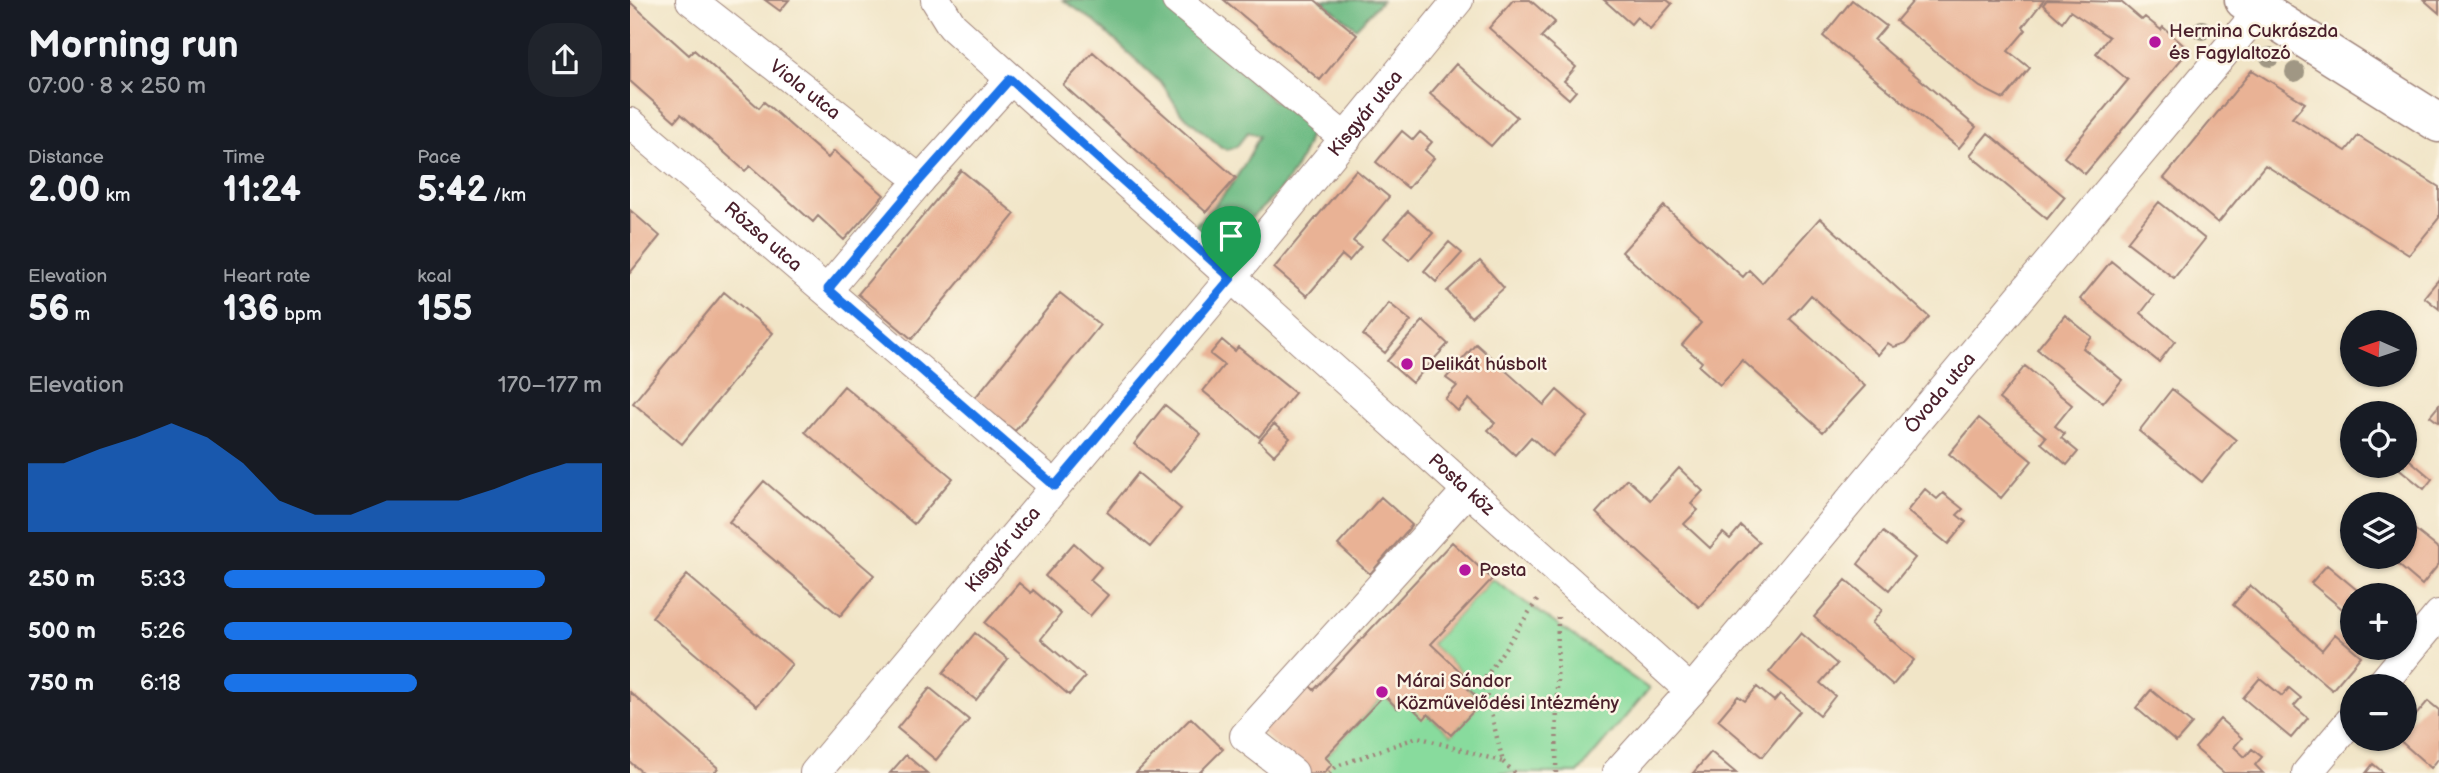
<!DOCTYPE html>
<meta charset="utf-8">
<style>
:root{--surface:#171b24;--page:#20242c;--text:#f1f3f6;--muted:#9ea1a6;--accent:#1a73e8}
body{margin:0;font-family:"Balsamiq Sans",sans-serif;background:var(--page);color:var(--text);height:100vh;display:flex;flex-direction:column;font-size:26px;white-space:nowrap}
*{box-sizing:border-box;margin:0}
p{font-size:23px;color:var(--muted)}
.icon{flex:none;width:38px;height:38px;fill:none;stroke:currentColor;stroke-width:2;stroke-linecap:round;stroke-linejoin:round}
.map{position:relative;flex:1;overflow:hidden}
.sheet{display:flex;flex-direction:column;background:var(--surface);width:630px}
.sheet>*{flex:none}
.needle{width:46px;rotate:273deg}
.controls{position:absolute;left:1710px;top:310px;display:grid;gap:14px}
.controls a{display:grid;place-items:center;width:77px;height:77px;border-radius:50%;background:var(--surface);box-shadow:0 2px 5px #0004;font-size:35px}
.pin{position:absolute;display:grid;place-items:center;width:60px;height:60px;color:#fff;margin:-72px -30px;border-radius:50% 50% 50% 0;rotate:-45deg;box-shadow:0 0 7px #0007}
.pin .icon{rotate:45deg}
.round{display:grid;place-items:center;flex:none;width:74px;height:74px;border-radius:28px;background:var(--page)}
.overview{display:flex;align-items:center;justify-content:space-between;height:119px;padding:0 28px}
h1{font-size:38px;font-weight:800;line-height:52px}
.stats{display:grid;grid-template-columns:repeat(3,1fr);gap:10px;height:119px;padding:7px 28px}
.stats div{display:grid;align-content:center}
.stats b{font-size:35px;font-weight:800}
.stats small{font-size:19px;font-weight:400}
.stats p{font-size:19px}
.chart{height:196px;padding:14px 28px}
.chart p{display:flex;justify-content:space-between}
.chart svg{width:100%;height:126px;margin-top:7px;fill:var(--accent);opacity:.7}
ul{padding:0 28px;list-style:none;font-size:23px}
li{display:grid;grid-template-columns:112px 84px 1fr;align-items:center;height:52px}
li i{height:18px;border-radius:9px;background:var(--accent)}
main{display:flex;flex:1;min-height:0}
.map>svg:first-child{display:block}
</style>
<main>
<section class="sheet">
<div class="overview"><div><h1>Morning run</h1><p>07:00 · 8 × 250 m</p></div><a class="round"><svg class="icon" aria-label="share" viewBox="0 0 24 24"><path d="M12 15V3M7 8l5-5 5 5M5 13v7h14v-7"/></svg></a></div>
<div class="stats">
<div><p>Distance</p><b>2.00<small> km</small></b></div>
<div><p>Time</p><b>11:24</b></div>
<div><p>Pace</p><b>5:42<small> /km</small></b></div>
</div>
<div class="stats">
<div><p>Elevation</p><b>56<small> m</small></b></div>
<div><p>Heart rate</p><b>136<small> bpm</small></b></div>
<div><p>kcal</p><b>155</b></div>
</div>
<div class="chart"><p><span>Elevation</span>170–177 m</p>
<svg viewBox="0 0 160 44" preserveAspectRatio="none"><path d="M0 44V20L10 20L20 15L30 11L40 6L50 11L60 20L70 33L80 38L90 38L100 33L110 33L120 33L130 29L140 24L150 20L160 20V44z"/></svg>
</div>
<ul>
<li><b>250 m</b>5:33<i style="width:85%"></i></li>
<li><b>500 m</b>5:26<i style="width:92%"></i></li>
<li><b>750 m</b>6:18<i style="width:51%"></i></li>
</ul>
</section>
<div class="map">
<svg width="1809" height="773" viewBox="0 0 1809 773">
<rect width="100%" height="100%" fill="#fcf5e5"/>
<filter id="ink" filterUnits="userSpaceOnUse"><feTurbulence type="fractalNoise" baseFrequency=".0143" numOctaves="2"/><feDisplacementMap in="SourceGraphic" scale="14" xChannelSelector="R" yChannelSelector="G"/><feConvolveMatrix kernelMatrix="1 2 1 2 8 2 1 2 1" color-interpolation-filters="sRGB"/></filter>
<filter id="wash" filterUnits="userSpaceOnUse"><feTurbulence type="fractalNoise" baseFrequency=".00686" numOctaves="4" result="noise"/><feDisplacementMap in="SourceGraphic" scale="28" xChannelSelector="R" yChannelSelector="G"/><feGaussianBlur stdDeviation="1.57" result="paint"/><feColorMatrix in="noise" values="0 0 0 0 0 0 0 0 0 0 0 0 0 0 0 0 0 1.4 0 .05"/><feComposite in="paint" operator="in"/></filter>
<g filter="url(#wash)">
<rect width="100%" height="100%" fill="#f1e5c7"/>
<path fill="#88db9d" stroke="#697d64" stroke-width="2" d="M862 579 1019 689 948 773H694L695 757 754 695 767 708 774 700 798 714 821 735 851 702 829 680 834 675 801 644Z"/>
<path fill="#6ebb84" stroke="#5c6d58" stroke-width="2" d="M433 0H534L642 100 666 109 681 128C669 184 630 210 589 245L563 227C592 201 613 172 629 136L618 132 607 146 598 150 591 147 551 113 533 85 464 21Z
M691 0H752L726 28Z"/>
<g id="blocks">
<path fill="#e9b295" d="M135 0H159L150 11Z
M594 0H685L727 35 690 80Z
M883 0H900L925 22 911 37 946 67 934 81 946 91 939 99 859 28Z
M974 0H1037L1042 4 1020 29 1007 17 1001 24Z
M1222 0 1256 26 1244 40 1346 127 1329 148 1193 36Z
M1284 0H1414L1393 27 1396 30 1378 51 1400 68 1374 99 1350 87 1266 21Z
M1417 0 1491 2 1512 20 1515 17 1531 30 1533 27 1559 50 1455 174 1434 157 1498 80 1466 53 1479 37 1440 11 1432 22 1413 5Z
M1794 0H1809V13Z
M0 2 59 55 64 50 129 108 134 102 198 158 204 151 254 195 214 240 188 216 183 222 120 166 115 171 51 114 45 121 0 81Z
M463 52 606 178 576 212 433 85Z
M826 64 887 117 861 146 800 94Z
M1622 70 1675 103 1662 118 1716 151 1728 136 1809 187V218L1779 255 1635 165 1588 223 1534 178Z
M772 131 783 140 790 132 802 142 795 150 804 158 778 188 746 162Z
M1358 133 1435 197 1417 219 1340 155Z
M331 170 385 214 282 339 228 294Z
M726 170 759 197 723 241 731 247 719 261 712 255 677 296 644 268Z
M1529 202 1575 239 1544 278 1497 242Z
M1034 206 1113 277 1119 270 1132 283 1190 218 1299 317 1276 343 1264 347 1258 343 1248 355 1181 295 1160 319 1235 386 1193 432 1112 360 1090 385 1069 366 1072 362 1052 345 1071 323 992 252Z
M0 210 30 236 0 273Z
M778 211 803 233 779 260 754 238Z
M819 242 832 253 806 282 794 271Z
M850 261 874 288 841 317 817 291Z
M1481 261 1524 296 1511 313 1545 341 1529 362 1450 299Z
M1809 279V309L1794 297Z
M94 292 143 333 52 444 3 403Z
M430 293 470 325 385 431 344 399Z
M759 303 781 321 755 353 733 335Z
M1435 315 1462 337 1453 348 1492 380 1473 403 1407 349Z
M793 321 818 344 782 383 757 361Z
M592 340 605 351 608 347 665 393 629 437 573 391 594 365 580 354Z
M846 344 914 405 927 390 958 417 922 456 901 437 885 455 858 430 865 423 839 399 828 411 815 399 827 386 816 378Z
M1395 366 1442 405 1425 426 1435 434 1431 438 1448 452 1437 465 1411 443 1416 437 1369 399Z
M214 386 323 478 284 524 175 432Z
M1542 389 1606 440 1572 482 1509 431Z
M535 405 571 434 540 472 504 444Z
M1809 405V423L1800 416Z
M1349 418 1402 461 1371 498 1319 454Z
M644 424 660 438 644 455 629 441Z
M1774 455 1802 479 1794 489 1766 466H1774Z
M1049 468 1073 491 1061 504 1068 510 1054 524 1080 548 1093 533 1100 539 1111 526 1129 542 1069 607 966 513 997 479 1020 500Z
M508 473 551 509 520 547 477 512Z
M134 481 244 575 210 616 99 522Z
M1295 489 1307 499 1313 493 1333 509 1327 515 1336 522 1318 544 1277 511Z
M751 497 782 525 740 574 708 545Z
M1774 521 1809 549V564L1792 585 1758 556H1774Z
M1253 532 1285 558 1259 590 1228 564Z
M822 542 862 579 801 644 834 675 829 680 852 702 821 735 798 714 794 719 774 700 767 708 754 695 695 757 702 764 694 773H676L629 729 674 680 684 690Z
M444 543 471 567 460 580 478 595 460 616 415 576Z
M1697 565 1733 595H1722V617L1681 583Z
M57 575 162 664 127 706 22 617Z
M1216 580 1252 610 1242 623 1284 660 1263 685 1184 617Z
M389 583 401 593 403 590 431 614 411 639 455 677 439 695 355 623Z
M1620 585 1692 650 1705 634 1731 656 1702 690 1603 605Z
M1741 587 1750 595H1735Z
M345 633 378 659 346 700 313 673Z
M1171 633 1207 664 1190 683 1205 696 1190 715 1139 672Z
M1630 678 1652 696 1659 688 1671 698 1664 706 1678 718 1661 738 1613 698Z
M1127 687 1144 701 1150 694 1170 711 1132 757 1088 720 1108 696 1115 701Z
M300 688 339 720 306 760 267 728Z
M1521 690 1562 724 1546 742 1506 708Z
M0 692 88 768 84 773H13L0 762Z
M1798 701 1809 710V758L1801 768 1767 738H1774V729Z
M561 718 593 749 569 773H506Z
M1590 719 1612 738 1604 747 1615 757 1622 749 1632 757 1625 765 1633 773H1594L1565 748Z
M1081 752 1106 773H1063Z
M276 755 297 773H260Z
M1743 764 1754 773H1736Z"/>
</g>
</g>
<g filter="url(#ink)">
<use href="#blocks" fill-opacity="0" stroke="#9e8279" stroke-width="2"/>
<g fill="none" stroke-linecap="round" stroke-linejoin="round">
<g stroke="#9e8279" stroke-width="32">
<g id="minor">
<path id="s1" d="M61 0 290 180"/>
<path id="s2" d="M306 0 322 26 1061 691"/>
<path d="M547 0 716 139"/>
<path id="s3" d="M0 123 425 486"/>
<path d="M198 289 290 180 381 79"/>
<path d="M1750 686 1809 615"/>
<path id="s4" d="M185 773 601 278 828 0"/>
<path d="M663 773 615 736 837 491"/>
<path id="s5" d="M987 773 1061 691 1630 10"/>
<path d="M1677 773 1722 719"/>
</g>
</g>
<g stroke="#9e8279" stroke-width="41">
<path id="major" d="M1614 0 1809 123"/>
</g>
<path stroke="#9e8279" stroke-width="4.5" stroke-dasharray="2 5" stroke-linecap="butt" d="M873 762 885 773
M699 773 707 766 788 737 873 762 853 681 910 596
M926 773 928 613"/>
<use href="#minor" stroke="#fff" stroke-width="30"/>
<use href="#major" stroke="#fff" stroke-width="38"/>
</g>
<g fill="#a09784">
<circle cx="1572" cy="30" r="10"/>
<circle cx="1640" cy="57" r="10"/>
<circle cx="1665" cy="72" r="10"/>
</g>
</g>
<g fill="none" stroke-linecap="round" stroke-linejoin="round" filter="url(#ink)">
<g stroke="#fff" stroke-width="14">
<path id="route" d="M380 79 601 278 425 486 198 289 290 180Z"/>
</g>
<use href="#route" stroke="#1a73e8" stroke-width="9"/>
</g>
<g fill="#b5179e" stroke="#fcf5e5" stroke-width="2.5">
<circle cx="1525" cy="42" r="7"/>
<circle cx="777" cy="364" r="7"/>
<circle cx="835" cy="570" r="7"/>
<circle cx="752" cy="692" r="7"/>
</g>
<g text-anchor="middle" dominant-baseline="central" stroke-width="5" stroke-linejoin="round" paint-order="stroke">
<g font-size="19" fill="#4a1f2b" stroke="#fcf5e5" text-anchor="start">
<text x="1539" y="31">Hermina Cukrászda<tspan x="1539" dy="22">és Fagylaltozó</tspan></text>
<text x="791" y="364">Delikát húsbolt</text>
<text x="849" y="570">Posta</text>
<text x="766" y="681">Márai Sándor<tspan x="766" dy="22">Közművelődési Intézmény</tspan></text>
</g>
<g font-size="19" fill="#4a1f2b" stroke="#fcf5e5">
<text stroke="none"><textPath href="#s1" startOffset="145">Viola utca</textPath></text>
<text stroke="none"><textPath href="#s4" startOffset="859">Kisgyár utca</textPath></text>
<text stroke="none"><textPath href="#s3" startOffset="175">Rózsa utca</textPath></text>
<text stroke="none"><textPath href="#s5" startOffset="499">Óvoda utca</textPath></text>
<text stroke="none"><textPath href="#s2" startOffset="716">Posta köz</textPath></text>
<text stroke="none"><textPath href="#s4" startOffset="292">Kisgyár utca</textPath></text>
</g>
</g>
</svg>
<div class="controls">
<a><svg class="needle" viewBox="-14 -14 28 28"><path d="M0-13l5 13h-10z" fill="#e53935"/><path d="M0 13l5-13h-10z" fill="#9ea1a6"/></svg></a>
<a><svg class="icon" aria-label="locate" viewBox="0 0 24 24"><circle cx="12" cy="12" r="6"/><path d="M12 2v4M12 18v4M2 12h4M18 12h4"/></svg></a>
<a><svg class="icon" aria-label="layers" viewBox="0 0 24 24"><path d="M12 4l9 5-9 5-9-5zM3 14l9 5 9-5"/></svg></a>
<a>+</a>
<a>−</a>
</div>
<div class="pin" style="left:601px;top:278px;background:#1e9e55"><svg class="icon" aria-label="arrive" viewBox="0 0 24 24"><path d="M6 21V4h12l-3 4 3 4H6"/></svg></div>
</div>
</main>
